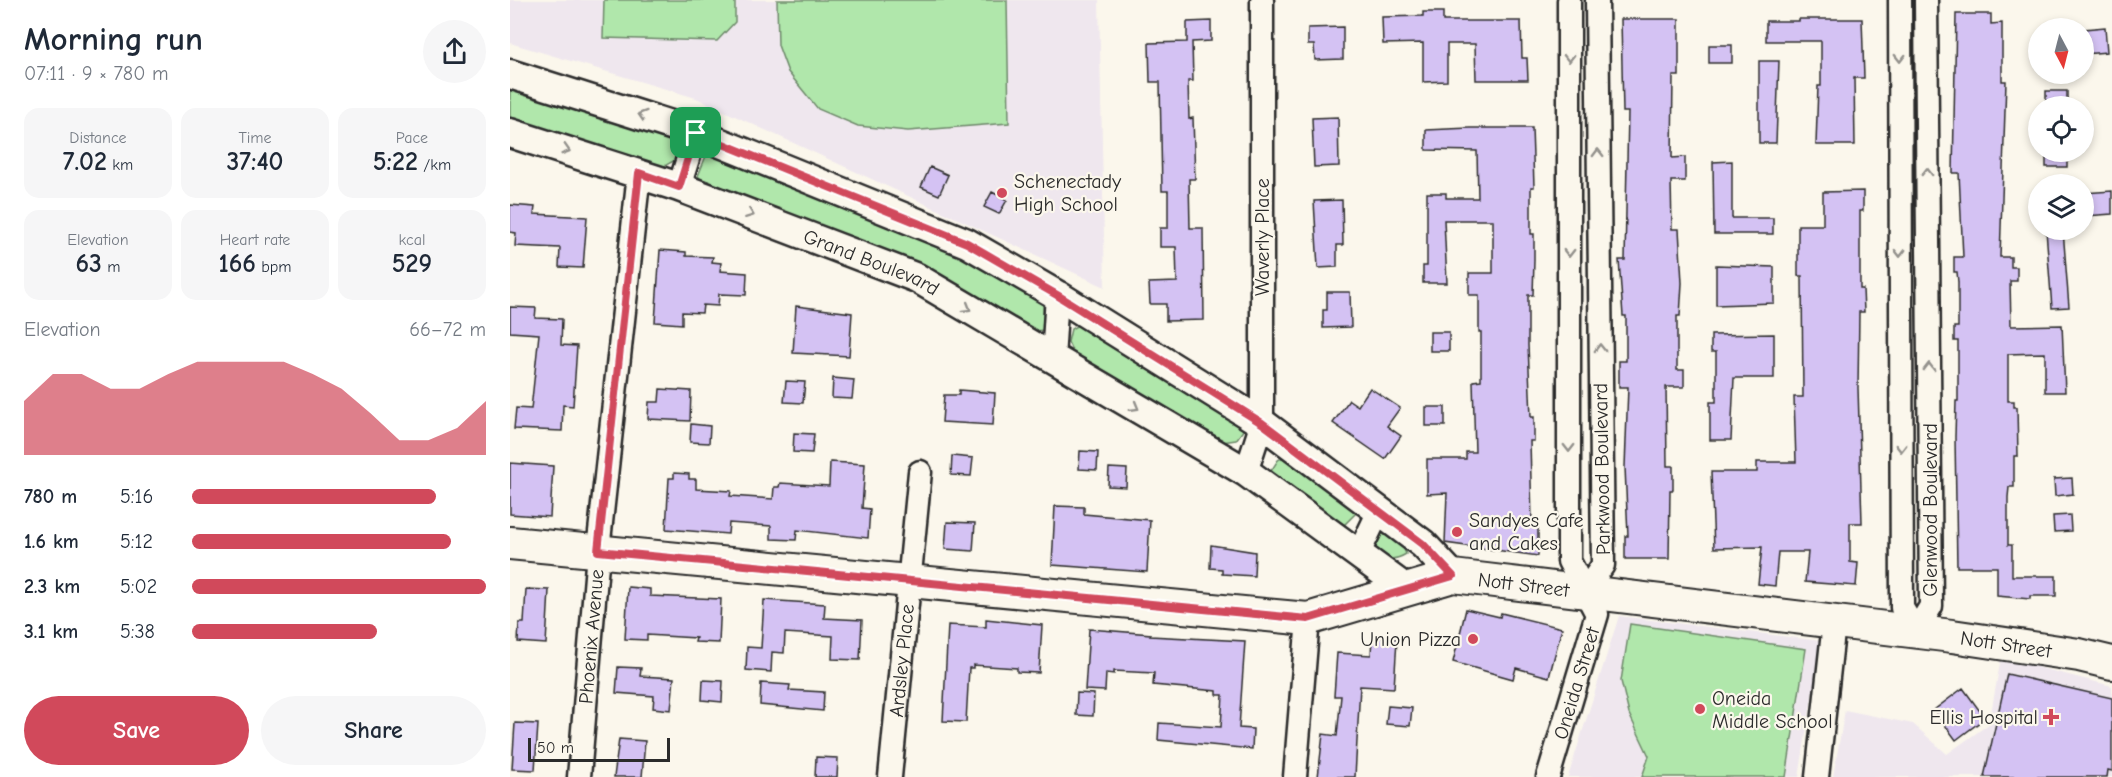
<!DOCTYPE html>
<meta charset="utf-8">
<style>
:root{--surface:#fff;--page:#f6f6f7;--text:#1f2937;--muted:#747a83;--accent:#d1495b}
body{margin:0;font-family:"Comic Neue",sans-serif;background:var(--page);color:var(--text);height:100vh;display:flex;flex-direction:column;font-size:22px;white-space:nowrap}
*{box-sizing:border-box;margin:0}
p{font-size:20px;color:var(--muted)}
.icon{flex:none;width:33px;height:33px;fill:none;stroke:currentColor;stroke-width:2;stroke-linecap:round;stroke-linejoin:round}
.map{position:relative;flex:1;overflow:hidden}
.sheet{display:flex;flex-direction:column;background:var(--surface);width:510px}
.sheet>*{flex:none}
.needle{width:39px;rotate:173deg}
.controls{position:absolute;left:1518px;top:18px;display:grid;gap:12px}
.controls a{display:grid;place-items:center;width:66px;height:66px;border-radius:50%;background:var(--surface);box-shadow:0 3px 9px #0003;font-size:30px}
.scale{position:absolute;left:18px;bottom:15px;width:142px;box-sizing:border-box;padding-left:6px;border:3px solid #2b2b2b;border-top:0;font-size:16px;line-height:21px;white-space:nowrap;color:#2b2b2b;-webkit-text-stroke:4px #fbf7ec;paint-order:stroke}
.pin{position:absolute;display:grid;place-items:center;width:51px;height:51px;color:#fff;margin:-26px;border-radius:12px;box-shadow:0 3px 9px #0006}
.round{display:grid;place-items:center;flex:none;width:63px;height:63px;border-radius:32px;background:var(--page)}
.headline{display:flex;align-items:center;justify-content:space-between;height:102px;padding:0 24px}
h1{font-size:33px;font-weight:800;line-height:45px}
.figures{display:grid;grid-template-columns:repeat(3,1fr);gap:9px;height:102px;padding:6px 24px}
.figures div{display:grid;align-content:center;border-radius:15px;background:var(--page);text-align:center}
.figures b{font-size:26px;font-weight:800}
.figures small{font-size:16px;font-weight:400}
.figures p{font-size:16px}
.chart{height:168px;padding:12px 24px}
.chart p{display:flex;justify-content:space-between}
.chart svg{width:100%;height:108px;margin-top:6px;fill:var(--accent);opacity:.7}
.primary-button{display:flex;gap:12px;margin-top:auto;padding:12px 24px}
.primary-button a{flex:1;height:69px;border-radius:36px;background:var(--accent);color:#fff;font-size:24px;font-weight:800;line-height:69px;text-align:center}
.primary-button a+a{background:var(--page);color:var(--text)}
ul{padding:0 24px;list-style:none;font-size:20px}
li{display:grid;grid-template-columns:96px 72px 1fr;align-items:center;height:45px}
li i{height:15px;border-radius:8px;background:var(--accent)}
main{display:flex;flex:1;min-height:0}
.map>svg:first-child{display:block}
</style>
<main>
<section class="sheet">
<div class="headline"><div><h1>Morning run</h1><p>07:11 · 9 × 780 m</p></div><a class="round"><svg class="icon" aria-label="share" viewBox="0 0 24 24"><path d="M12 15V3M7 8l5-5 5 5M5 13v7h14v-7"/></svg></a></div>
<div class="figures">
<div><p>Distance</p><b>7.02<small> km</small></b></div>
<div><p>Time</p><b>37:40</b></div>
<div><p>Pace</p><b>5:22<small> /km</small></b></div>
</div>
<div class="figures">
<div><p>Elevation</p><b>63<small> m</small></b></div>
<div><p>Heart rate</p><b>166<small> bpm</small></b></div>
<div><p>kcal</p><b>529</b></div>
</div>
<div class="chart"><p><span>Elevation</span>66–72 m</p>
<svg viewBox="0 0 160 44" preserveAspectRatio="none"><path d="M0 44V22L10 11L20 11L30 17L40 17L50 11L60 6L70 6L80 6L90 6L100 11L110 17L120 27L130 38L140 38L150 33L160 22V44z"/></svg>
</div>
<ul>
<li><b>780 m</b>5:16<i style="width:83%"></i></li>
<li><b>1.6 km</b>5:12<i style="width:88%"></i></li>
<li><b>2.3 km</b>5:02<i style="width:100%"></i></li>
<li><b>3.1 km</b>5:38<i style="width:63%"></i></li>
</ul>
<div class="primary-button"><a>Save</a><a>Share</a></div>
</section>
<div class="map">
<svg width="1602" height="777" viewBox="0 0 1602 777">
<rect width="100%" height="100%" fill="#fbf7ec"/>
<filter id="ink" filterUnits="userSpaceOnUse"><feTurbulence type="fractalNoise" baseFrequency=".0167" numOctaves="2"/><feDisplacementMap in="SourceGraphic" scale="12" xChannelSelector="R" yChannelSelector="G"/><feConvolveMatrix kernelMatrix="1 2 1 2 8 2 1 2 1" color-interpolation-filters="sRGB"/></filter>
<g filter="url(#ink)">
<path fill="#efe7ee" d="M0 0H589L595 287 186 98 0 43Z
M1109 616 1311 641 1289 777H1058Z
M1491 658 1602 686V777H1323L1335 710 1403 724 1437 754 1479 724Z"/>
<path fill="#b0e7ab" stroke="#6e896b" stroke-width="1.5" d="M94 0H225V22L207 41 93 38Z
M267 0H497L499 123 398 131 348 126 308 109 278 72 268 45Z
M0 86 162 137 169 143 165 160 153 167 0 121Z
M196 156H213L472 264 533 302 534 330 513 332 195 184 188 176Z
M568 325 734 429 726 440 712 442 564 355 558 342 561 329Z
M777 455 848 511 832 527 769 485 761 471 768 460Z
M870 531H876L891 543 896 554C883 562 876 559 864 551L862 543Z
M1120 624 1296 649 1276 777H1132L1139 756 1119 714 1111 681Z"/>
<path fill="#d4c2f3" stroke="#2b2b2b" stroke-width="1.5" d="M913 12H933V21H1011L1012 58H1017L1018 80H966L965 44H937V81L913 82V43L873 44 872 17 913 16Z
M1446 14H1481V24L1492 23V81H1496L1490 257H1501V267H1507V281H1500L1501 326 1552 325 1555 392H1535V353L1498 354V401H1504V407H1507L1508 456H1504V487H1499L1498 497V545H1502V576H1546V596H1520V599L1487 596V567H1447L1445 437 1446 401H1448V341H1444V327H1448V282L1447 272H1444V257H1453L1449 173H1443Z
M1111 19H1169V76H1163L1162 158 1175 157V181H1161L1162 229H1169L1172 283 1170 316H1167V370H1174V387H1156L1157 466H1163V490H1160L1159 559H1115V536H1118L1115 467 1118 387H1109V361H1116V316H1113L1109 260H1115L1118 112H1113Z
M1289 19H1352L1354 78H1344L1345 145H1306L1308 86H1311V41H1256V21H1289Z
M701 21V41L682 42 683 81H678L679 119 683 118 685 179H679L680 228H693L694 320 656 321V304H640L639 283 667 282 666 247H650V228H658V191H652L650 82H640L639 43 677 42V22Z
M833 27V59L805 60 804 45H798V28Z
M1595 27 1597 52 1574 54V29Z
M1199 45H1222V63H1199Z
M1249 61H1269L1266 143H1249Z
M1536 91H1557V106H1536Z
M828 117 829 166 804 167 802 118Z
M960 128H1022L1024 187H1021V234H1024V260L1023 295H1018V345L1021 417H1024V441H1020L1022 522H1028V556L935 543 937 493 917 494V459H956V452H965L963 381 971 380V332H969V295H959V273H983V220H934L937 283H913V266H917V193H936V198H968L967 151 916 150V130Z
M1536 152H1557V167H1536Z
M1222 161V218H1263V234H1204L1203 162Z
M420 167 438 175 429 195 411 187Z
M1353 191V211H1350V289H1353L1354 312H1349L1348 388 1352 523H1340V562L1348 563 1346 586 1295 582 1298 552H1268L1265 586 1248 584 1252 547 1204 548 1201 472H1247V462H1286L1284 397H1293L1292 276H1288V225H1313V192Z
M1602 191V214L1576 216 1574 193Z
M482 192 497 200 489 214 474 207Z
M832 200 833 245H827V267L808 268 804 201Z
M0 205 25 207 24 214 77 217 73 268 49 267 50 248 5 246 6 233 0 232Z
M1536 230H1553L1559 307 1542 308Z
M150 250 176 252V256L203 257 202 262 211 263 210 271 237 273 236 295 209 294 208 306 193 305 192 313 172 312V324L145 322Z
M1206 265 1264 267V303L1206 305Z
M817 292H840L841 327 813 328V310H817Z
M286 306 342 313 339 356 283 353Z
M0 307 26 308 25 318 52 319 51 345 67 346 63 406 53 405 52 431 4 429 6 408 21 409 29 334 0 332Z
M920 332H939V351H920Z
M1264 334V378H1224L1221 440H1200V402H1206V352H1201V335Z
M323 378 344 380 342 399 322 398Z
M276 381 295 382 293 403 274 402Z
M860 388 890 408 877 426 891 436 875 459 823 423 839 400 848 406Z
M150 389 181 391 180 421 138 419 139 402H149Z
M449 390 485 393 483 425 432 422 434 395H449Z
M916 407H935V426H916Z
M181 424 200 426 199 443 180 442Z
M284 433 304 434 302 453 283 452Z
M570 451 588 452 587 470 569 469Z
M442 456 463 458 461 476 441 475Z
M320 462 355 464 352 508 360 509 358 538 287 530 286 540 261 539V526L219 523 218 534 156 529 159 478H164V473L179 474V479H186V489L221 491 220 496 263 499 264 487H269L270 483 319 486Z
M0 463 43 466 40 517 0 514Z
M599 468 617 469 616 487 598 486Z
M1562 478 1563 494 1545 496 1544 479Z
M545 506 574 507V514L640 520 637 572 542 565Z
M1560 515 1561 531 1544 532 1543 516Z
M437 522 465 523 463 551 435 549Z
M701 545 745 552 744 576 712 574V569L700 568Z
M118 587 140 589V596L211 599 209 643 185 642 186 638 137 635V640L115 639Z
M16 589 39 590 36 644 8 642 9 623H14Z
M254 600 315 604 314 618 352 620 350 660 322 659 323 636 275 633 274 653 262 652 261 672 236 670 237 647 251 648Z
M956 609 990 617 991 613 1052 628 1039 677 1006 668 1003 679 943 662Z
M476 619 532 625 529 673 507 672V668L463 665V668H459L456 722 433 721 438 625 476 627Z
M579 629 641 634 640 636 735 641 729 728 743 729 742 749 648 740 649 723 711 727 713 695H707V691L643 685 644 673 604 671V674L596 673 595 691 575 690Z
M862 637 887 639 884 688 850 686 845 777H808L813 734 827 736 831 696H824L827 653 861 655Z
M108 667 131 668 130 676 164 678 161 710 143 708 144 696 106 693Z
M1497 674 1602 698V771L1598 770 1597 777H1474Z
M193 680 213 681 212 702 192 700Z
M251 683 280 685 279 690 314 692 313 711 250 705Z
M1453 688 1475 718 1446 740 1424 710Z
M567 693 584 694 583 716 566 715Z
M878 706 902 708 900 726 876 724Z
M5 723 28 724 25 770 2 769Z
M109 739 135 741 132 777H104Z
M306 757 328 758 327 777H305Z"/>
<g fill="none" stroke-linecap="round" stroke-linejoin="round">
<g stroke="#2b2b2b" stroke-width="27">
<g id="minor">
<path d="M1390 0 1392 608 1406 631 1421 606 1416 0"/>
<path d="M169 187 186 133"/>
<path d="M543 359 547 295"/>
<path d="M736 472 752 423V0"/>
<path d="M849 553 869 511"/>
<path d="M1076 590 1093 565 1087 0"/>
<path id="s1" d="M69 777 89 541 129 173"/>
<path id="s2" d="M380 777 410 472"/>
<path d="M785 777 798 619"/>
<path id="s3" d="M1038 777 1087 614 1059 561V0"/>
<path d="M1307 777 1324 623"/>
</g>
</g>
<g stroke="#2b2b2b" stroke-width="33">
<g id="tertiary">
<path d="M0 74 186 133 457 243 547 295 752 423 913 544 943 576"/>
<path id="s4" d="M0 133 169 187 407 278 736 472 896 589"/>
</g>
</g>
<g stroke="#2b2b2b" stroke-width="36">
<g id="secondary">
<path id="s5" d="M0 543 798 619 943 576 1442 636 1569 655 1602 663"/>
</g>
</g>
<use href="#minor" stroke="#fbf7ec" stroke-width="22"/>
<use href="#tertiary" stroke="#fbf7ec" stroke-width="28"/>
<use href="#secondary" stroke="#fbf7ec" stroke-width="32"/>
</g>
<defs><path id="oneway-chevron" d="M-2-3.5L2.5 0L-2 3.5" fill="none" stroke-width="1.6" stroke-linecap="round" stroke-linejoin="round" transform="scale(1.5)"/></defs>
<g stroke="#93918c">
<use href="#oneway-chevron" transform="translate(1059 58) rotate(90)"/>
<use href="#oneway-chevron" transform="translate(1390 58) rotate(90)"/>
<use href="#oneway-chevron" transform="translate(132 115) rotate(-162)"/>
<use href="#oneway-chevron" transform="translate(56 150) rotate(17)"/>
<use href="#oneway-chevron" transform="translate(1088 153) rotate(-91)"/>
<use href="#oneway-chevron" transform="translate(1417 172) rotate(-90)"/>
<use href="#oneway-chevron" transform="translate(240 214) rotate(21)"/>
<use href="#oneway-chevron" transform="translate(1059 253) rotate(90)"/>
<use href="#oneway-chevron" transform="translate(1390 253) rotate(90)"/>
<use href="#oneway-chevron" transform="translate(457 308) rotate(31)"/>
<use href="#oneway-chevron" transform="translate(1090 348) rotate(-91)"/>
<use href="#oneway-chevron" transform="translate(1419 367) rotate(-90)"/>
<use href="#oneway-chevron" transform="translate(625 407) rotate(30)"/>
<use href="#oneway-chevron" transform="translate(1059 448) rotate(90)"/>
<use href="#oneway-chevron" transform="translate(1391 448) rotate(90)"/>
</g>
</g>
<g fill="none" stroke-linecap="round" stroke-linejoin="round" filter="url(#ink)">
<g stroke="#fff" stroke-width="12">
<path id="route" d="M186 133 457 243 547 295 752 423 913 544 943 576 798 619 88 551 129 173 169 187Z"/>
</g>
<use href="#route" stroke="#d1495b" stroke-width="8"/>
</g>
<g fill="#d1495b" stroke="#fbf7ec" stroke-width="2">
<circle cx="492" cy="193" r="6"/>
<circle cx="947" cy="532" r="6"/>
<circle cx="963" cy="639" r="6"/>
<circle cx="1190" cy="709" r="6"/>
<path d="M1538 708h6v6h6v6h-6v6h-6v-6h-6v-6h6z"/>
</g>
<g text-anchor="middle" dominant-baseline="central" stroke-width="4.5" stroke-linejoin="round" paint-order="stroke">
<g font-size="20" fill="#2b2b2b" stroke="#fbf7ec" text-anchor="start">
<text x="504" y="181">Schenectady<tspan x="504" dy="23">High School</tspan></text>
<text x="959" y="520">Sandyes Cafe<tspan x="959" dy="23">and Cakes</tspan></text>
<text x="951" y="639" text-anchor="end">Union Pizza</text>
<text x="1202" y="698">Oneida<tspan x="1202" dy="23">Middle School</tspan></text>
<text x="1528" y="717" text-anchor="end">Ellis Hospital</text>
</g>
<g font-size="20" fill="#2b2b2b" stroke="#fbf7ec">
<text transform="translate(752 237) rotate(-90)">Waverly Place</text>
<text stroke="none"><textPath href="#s4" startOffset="384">Grand Boulevard</textPath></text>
<text transform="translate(1092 469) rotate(-91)">Parkwood Boulevard</text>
<text transform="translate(1420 510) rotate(-90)">Glenwood Boulevard</text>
<text stroke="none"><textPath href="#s5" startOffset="1024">Nott Street</textPath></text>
<text stroke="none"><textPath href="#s1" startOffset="141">Phoenix Avenue</textPath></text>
<text stroke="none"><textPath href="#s5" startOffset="1510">Nott Street</textPath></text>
<text stroke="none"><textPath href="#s2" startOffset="117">Ardsley Place</textPath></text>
<text stroke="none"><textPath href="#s3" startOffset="98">Oneida Street</textPath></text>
</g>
</g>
</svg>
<div class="controls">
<a><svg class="needle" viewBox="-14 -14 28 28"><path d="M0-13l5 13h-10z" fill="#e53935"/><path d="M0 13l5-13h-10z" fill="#747a83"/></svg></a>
<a><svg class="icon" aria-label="locate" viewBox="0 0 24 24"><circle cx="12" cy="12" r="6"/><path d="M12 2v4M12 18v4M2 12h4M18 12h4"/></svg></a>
<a><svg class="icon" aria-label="layers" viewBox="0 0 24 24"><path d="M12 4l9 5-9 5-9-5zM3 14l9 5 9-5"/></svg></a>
</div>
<div class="scale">50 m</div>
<div class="pin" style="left:186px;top:133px;background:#1e9e55"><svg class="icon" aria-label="arrive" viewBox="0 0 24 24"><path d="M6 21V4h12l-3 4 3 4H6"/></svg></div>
</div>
</main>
